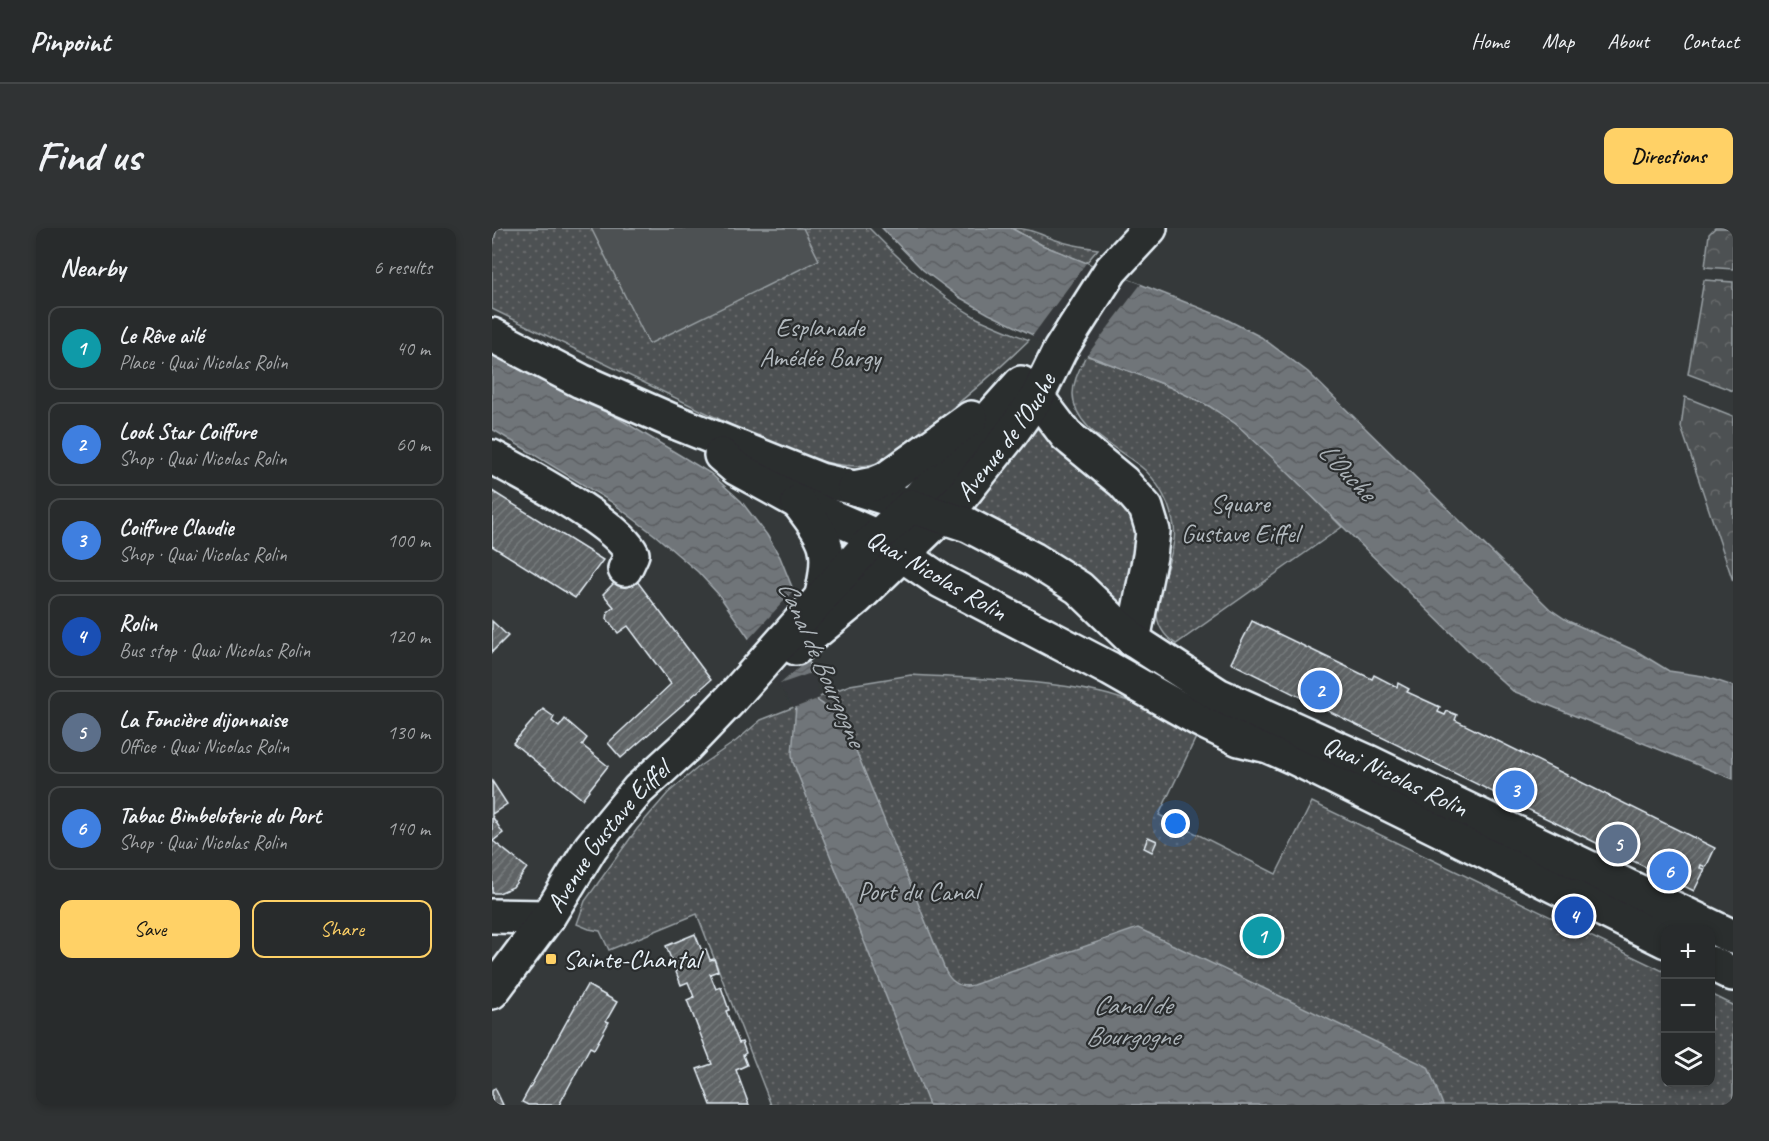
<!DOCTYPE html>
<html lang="en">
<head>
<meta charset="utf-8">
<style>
  :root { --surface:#282b2c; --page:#303334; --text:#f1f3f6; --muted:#a5a7a9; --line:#444748; --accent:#ffd166 }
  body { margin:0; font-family:Caveat,sans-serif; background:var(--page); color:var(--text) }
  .controls { position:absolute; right:18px; bottom:18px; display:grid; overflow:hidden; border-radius:12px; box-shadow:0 3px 9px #0003 }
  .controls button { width:54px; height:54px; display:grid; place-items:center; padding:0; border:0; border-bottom:2px solid var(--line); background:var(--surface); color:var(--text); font:30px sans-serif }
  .you { position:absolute; left:684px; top:596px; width:21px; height:21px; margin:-15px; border:4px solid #fff; border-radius:50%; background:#1a73e8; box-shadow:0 0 0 9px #1a73e833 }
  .badge { display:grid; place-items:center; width:39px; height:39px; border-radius:50%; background:var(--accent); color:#fff; font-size:20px; font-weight:700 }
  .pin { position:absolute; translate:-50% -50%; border:3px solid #fff; box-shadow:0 2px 6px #0006 }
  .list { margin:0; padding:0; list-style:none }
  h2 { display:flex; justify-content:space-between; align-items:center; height:78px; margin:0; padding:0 24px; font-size:26px }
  h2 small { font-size:20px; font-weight:400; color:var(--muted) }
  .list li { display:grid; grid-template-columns:39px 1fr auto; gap:18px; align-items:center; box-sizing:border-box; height:84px; margin:0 12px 12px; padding:0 12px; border:2px solid var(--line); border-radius:12px }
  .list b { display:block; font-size:22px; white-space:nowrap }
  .list p { margin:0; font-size:20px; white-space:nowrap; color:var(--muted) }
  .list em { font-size:20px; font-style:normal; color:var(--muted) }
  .actions { display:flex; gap:12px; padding:18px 24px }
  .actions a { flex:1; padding:14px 0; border:2px solid var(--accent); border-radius:12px; text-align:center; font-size:21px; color:var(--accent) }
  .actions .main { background:var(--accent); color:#111 }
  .icon { flex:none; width:33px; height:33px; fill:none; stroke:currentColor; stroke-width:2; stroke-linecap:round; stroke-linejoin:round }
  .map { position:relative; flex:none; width:1241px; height:877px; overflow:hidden; border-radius:12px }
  header { display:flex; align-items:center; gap:36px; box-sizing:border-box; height:84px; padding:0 30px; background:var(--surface); border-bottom:2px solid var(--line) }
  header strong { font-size:28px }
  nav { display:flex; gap:33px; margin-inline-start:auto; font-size:21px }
  .intro { display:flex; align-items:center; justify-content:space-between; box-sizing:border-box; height:144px; padding:0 36px }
  h1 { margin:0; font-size:42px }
  .button { padding:15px 27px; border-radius:12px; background:var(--accent); color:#111; font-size:21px; font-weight:700 }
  main { display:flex; gap:36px; padding:0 36px }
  aside { flex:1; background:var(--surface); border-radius:12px; box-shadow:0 3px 9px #0003 }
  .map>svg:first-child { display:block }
  .grass { fill:url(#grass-dots); stroke:#9aa1a5; stroke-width:1.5 }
  .forest { fill:url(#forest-crowns); stroke:#9aa1a5; stroke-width:1.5 }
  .pitch { fill:#4d5152; stroke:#9aa1a5; stroke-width:1.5 }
  .water { fill:url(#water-waves); stroke:#a0a7ac; stroke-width:1.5 }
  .pier { fill:#35393a }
  .building { fill:url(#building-hatch); stroke:#e8f1f8; stroke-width:1.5 }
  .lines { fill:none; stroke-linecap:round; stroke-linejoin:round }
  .minor-casing { stroke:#e8f1f8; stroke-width:38 }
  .major-casing { stroke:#e8f1f8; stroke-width:38 }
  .minor { stroke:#2a2d2e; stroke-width:33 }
  .major { stroke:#2a2d2e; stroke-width:33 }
  .poi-dot { fill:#ffd166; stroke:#2a2d2e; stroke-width:2 }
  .labels { text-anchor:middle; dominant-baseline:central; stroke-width:4.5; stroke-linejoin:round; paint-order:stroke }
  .park-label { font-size:26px; fill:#b2b9be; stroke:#2a2d2e }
  .street-label { font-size:26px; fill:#e8f1f8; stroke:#2a2d2e }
  .poi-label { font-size:26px; fill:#e8f1f8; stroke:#2a2d2e; text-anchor:start }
  .water-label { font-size:27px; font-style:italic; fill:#acb3b8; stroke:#2a2d2e }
</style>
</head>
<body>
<header>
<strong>Pinpoint</strong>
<nav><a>Home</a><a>Map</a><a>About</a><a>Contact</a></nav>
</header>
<div class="intro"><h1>Find us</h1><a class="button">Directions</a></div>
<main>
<aside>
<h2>Nearby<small>6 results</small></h2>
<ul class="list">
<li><span class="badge" style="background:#0f9aa8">1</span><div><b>Le Rêve ailé</b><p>Place · Quai Nicolas Rolin</p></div><em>40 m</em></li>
<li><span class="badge" style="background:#3f7fe0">2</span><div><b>Look Star Coiffure</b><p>Shop · Quai Nicolas Rolin</p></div><em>60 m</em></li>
<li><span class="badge" style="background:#3f7fe0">3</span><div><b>Coiffure Claudie</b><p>Shop · Quai Nicolas Rolin</p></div><em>100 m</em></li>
<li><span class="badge" style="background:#1a4fb4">4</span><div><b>Rolin</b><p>Bus stop · Quai Nicolas Rolin</p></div><em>120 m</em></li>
<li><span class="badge" style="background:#5c6f8a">5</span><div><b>La Foncière dijonnaise</b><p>Office · Quai Nicolas Rolin</p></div><em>130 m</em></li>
<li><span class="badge" style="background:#3f7fe0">6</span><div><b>Tabac Bimbeloterie du Port</b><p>Shop · Quai Nicolas Rolin</p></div><em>140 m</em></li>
</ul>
<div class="actions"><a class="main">Save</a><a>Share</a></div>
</aside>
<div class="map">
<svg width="1241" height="877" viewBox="0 0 1241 877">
  <defs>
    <pattern id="grass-dots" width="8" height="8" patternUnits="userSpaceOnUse" patternTransform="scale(1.5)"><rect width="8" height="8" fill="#4d5152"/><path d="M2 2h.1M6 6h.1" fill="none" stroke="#676a6c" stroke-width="1.8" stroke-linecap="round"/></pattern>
    <pattern id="forest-crowns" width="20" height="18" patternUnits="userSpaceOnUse" patternTransform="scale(1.5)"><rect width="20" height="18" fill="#4d5152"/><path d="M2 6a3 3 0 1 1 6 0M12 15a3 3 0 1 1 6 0" fill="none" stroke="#676a6c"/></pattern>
    <pattern id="water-waves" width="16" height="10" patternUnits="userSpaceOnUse" patternTransform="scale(1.5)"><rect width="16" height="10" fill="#707579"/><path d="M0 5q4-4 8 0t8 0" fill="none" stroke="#5b5e62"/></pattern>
    <pattern id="building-hatch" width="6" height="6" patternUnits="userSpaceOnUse" patternTransform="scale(1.5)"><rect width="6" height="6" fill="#5f6365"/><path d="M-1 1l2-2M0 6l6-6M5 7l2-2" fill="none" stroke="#767a7c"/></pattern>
  </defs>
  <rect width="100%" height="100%" fill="#35393a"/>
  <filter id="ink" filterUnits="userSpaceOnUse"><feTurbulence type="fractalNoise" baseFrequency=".0167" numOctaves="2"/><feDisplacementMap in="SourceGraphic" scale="12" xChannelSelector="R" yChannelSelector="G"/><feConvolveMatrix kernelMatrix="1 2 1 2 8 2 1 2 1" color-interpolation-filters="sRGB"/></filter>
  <g filter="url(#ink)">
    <g class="grass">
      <path d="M5,0h372c33,34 66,66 108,90 16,8 35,15 52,22 -36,35 -73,66 -113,97 -10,8 -29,24 -42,27 -31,7 -62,-6 -91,-14l-291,-141v-60z"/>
      <path d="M519,0c18,0 28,6 45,12 14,5 27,7 42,9l-12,14 -44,-18z"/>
      <path d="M594,127c50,19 107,36 150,69 39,30 72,69 106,103l-166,117c-40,-26 -6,-68 -2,-104 2,-12 -2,-23 -6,-35 -5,-12 -13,-25 -22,-34 -23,-22 -72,-39 -73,-77 0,-14 8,-27 13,-39z"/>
      <path d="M543,198l27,30 58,40 10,10 10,34 -18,68 -150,-92 -1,-18z"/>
      <path d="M419,447c62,4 139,4 198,20 31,9 61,22 90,36l-40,84 117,59 36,-72 353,170 1,110h44l1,-88 22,11v100h-962l-74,-191 -88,36 -9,-19 -11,-2 -12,-5 8,-23 52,-72 31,-36 33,-28 35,-24 25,-21 89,-35z"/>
    </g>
    <g class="forest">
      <path d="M1223,0h18v41l-28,-2 4,-33z"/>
      <path d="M1212,52l29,2v109l-45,-17z"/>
      <path d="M1193,169l48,19v165l-52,-154z"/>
    </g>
    <path class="pitch" d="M99,0h212l16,32 -170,84z"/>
    <g class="water">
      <path d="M390,0h129l31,17 178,71 41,21 47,35 242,237 18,12 70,31 31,19 34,5 30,10v93l-220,-88 -44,-40 -194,-191 -39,-36 -27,-18 -46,-22 -130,-49 -44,-21 -30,-17 -36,-27z"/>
      <path d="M0,126l109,54 109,65 31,28 26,34 13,22 12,30 26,114 23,15 3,5 102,251c6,11 15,16 27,13l165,-57 290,139 15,38h-514l-136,-343 -1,-8 4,-48 -77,-111 -21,-23 -42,-36 -46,-35 -118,-72z"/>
    </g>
    <g class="pier">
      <path d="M594,35l55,21 -56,74 -54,-20z"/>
      <path d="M304,360l15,69 -31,27 34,-12 6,26 -26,10 -47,-67z"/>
    </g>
    <g class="building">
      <path d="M0,263l111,69 -28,38 -83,-52z"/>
      <path d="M132,345l13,8 74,99 -90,78 -13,-15 63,-59 -43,-58 -10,7 -11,-14 1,-7 6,-5 -11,-13z"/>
      <path d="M0,393l16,15 -16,16z"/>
      <path d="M760,393l120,58 2,-4 23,12 1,-4 11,6 -2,3 33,15 -2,5 7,3 2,-4 10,4 -2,5 260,128 -9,19 -5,-2 -1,3 5,1 -11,22 -463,-228z"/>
      <path d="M51,481l11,8 -2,4 7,6 6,-8 22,19 -5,7 26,21 -26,33 -69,-56z"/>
      <path d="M0,553l15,23 -15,10z"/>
      <path d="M0,588l11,17 -10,8 34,27 -14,19 -14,6h-7z"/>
      <path d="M656,609l9,4 -5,11 -8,-4z"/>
      <path d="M203,706l7,17 4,-2 4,11 4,-1 4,12 -8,3 6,15 5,-2 8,23 -3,1 13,32 3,-1 4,11 -3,2 4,10 -11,5 13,35h-38l-14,-36 15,-5 -25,-64 7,-3 -6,-15 -7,3 -15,-39z"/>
      <path d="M95,757l30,17 -11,19 3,1 -15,27 -4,-2 -31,58h-31l-6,-3z"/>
      <path d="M3,860l8,17h-11v-14z"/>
    </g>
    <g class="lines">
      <defs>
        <g id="minor">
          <path d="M0,107l89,46 89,39 150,60 34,8 57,18 110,-123"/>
          <path d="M545,169l29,38 57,47 23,26 7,23 -3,25 -17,84"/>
          <path d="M229,227l15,13 62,34 80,35 20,16"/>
          <path d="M0,229c32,17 126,67 140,97l-7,15"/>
          <path d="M362,260l20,-4 12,-5 85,-61"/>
          <path id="s1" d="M422,291l28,-3 18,-18 50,-63 27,-38 23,-47 51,-80 39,-42"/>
          <path d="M0,688l56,1"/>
        </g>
        <g id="major">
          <path d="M306,274c29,38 35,45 24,93"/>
          <path d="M409,326l40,27 169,88 90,51 39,19 29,7 25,11 373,184"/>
          <path d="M304,420l61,-50 85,-82"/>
          <path d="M1218,735l23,11"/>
          <path id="s2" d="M0,764l56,-75 43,-70 47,-57 47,-43 46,-48 136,-153 44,-40 57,19 65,34 46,29 54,52 85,55 148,66 367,176"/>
        </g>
      </defs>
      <use href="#minor" class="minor-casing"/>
      <use href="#major" class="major-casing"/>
      <use href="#minor" class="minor"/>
      <use href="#major" class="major"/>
    </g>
  </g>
  <rect class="poi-dot" x="53" y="725" width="12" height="12" rx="3"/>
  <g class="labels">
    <g class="park-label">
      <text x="328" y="99">Esplanade<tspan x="328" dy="30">Amédée Bargy</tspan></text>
      <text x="748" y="275">Square<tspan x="748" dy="30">Gustave Eiffel</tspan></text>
      <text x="426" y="663">Port du Canal</text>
    </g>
    <g class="street-label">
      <text stroke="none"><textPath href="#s1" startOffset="130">Avenue de l'Ouche</textPath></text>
      <text transform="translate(445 347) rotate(30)">Quai Nicolas Rolin</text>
      <text stroke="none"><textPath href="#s2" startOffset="1203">Quai Nicolas Rolin</textPath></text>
      <text stroke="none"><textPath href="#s2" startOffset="194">Avenue Gustave Eiffel</textPath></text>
    </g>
    <g class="poi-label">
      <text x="71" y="731">Sainte-Chantal</text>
    </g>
    <g class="water-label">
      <text transform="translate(855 243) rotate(46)">L'Ouche</text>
      <text transform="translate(330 435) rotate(66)">Canal de Bourgogne</text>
      <text x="640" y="777">Canal de<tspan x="640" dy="31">Bourgogne</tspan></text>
    </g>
  </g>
</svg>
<div class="controls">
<button>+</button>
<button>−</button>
<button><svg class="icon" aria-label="layers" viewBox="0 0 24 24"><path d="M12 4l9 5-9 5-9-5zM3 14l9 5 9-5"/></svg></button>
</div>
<div class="you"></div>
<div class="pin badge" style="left:770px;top:708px;background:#0f9aa8">1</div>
<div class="pin badge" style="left:828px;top:462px;background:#3f7fe0">2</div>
<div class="pin badge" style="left:1023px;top:562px;background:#3f7fe0">3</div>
<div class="pin badge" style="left:1082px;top:688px;background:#1a4fb4">4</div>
<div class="pin badge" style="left:1126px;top:616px;background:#5c6f8a">5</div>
<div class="pin badge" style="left:1177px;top:643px;background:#3f7fe0">6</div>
</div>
</main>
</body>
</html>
